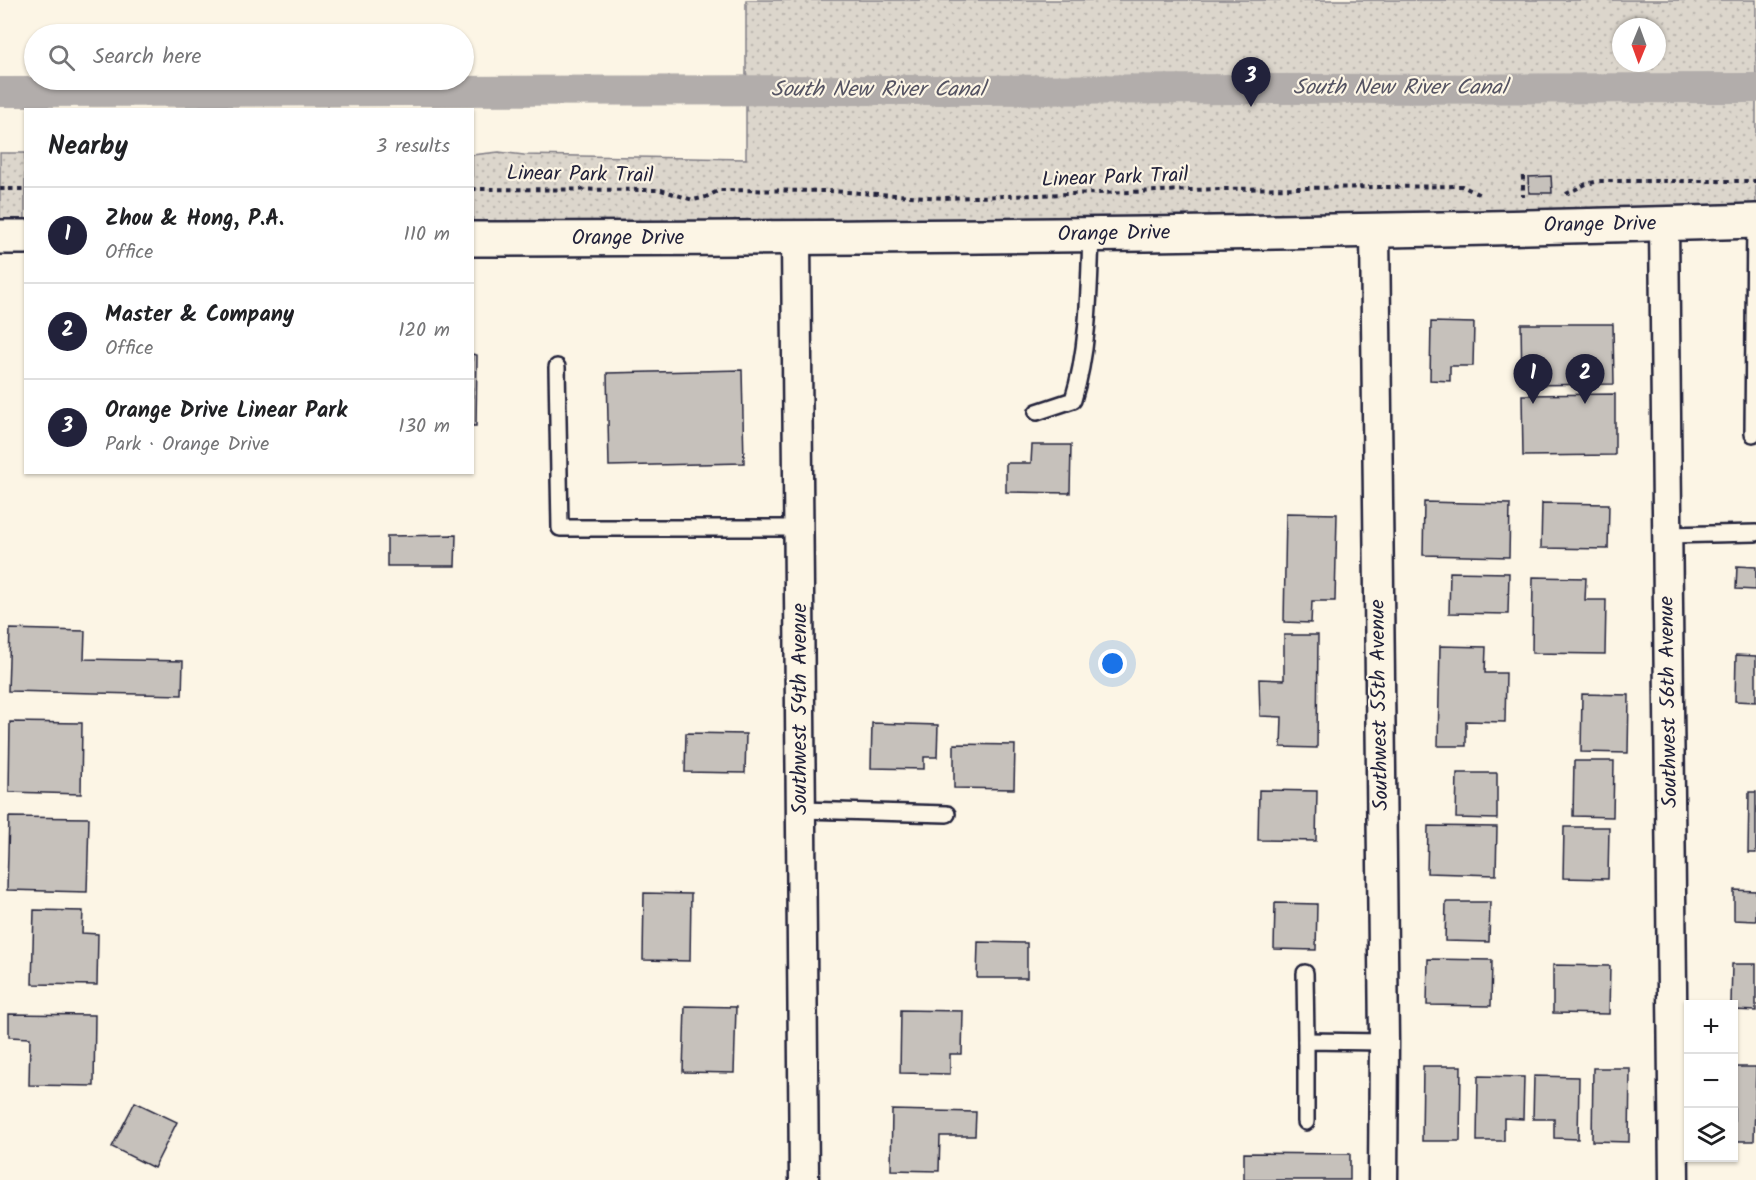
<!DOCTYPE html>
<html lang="en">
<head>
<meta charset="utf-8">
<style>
  :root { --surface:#fff; --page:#f6f6f6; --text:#202124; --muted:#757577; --line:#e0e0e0; --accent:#22223b }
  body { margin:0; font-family:Kalam,sans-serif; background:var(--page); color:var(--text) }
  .controls { position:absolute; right:18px; bottom:18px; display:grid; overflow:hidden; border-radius:0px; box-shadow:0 2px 4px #0004 }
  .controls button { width:54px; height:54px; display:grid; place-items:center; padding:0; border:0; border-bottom:2px solid var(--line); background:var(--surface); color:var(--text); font:30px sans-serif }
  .compass { position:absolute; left:1612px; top:18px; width:54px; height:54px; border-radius:50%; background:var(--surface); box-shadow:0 2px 4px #0004; rotate:181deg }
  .you { position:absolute; left:1113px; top:664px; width:21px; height:21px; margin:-15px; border:4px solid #fff; border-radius:50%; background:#1a73e8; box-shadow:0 0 0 9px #1a73e833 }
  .badge { display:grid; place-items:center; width:39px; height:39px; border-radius:50%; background:var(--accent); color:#fff; font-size:20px; font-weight:700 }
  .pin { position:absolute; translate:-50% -50px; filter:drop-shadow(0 2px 3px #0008) }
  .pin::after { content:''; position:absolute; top:32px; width:21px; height:18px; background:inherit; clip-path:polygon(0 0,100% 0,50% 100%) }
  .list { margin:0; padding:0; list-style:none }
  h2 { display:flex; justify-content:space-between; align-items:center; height:78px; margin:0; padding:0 24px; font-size:26px }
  h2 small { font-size:20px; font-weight:400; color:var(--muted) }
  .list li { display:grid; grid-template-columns:39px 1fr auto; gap:18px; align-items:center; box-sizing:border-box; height:96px; padding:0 24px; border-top:2px solid var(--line) }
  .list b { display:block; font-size:22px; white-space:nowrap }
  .list p { margin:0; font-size:20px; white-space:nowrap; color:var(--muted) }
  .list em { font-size:20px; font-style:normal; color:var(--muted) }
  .icon { flex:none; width:33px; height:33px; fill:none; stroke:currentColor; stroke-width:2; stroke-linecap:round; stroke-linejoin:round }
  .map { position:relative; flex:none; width:1756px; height:1180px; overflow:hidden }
  .search { position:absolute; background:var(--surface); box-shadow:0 2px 4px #0004; left:24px; top:24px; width:450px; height:66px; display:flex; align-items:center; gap:15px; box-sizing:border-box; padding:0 21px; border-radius:33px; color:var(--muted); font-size:22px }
  .panel { position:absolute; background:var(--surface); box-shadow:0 2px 4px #0004; left:24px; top:108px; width:450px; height:366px; border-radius:0px }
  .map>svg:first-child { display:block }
  .park { fill:url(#park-dots); stroke:#7f7c84; stroke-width:1.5; fill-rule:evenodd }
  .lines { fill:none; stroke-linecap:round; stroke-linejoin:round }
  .canal { stroke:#b2adab; stroke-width:30 }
  .building { fill:#c6c1bb; stroke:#22223b; stroke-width:1.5 }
  .lane-casing { stroke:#22223b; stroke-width:20 }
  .street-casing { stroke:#22223b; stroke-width:33 }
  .secondary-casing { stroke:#22223b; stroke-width:38 }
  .path { stroke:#22223b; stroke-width:4; stroke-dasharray:4.5 4.5; stroke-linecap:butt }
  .lane { stroke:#fcf5e5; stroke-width:15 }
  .street { stroke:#fcf5e5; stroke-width:28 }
  .secondary { stroke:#fcf5e5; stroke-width:33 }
  .labels { text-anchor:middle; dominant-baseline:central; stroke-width:4.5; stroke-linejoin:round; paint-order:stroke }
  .street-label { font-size:21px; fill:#22223b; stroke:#fcf5e5 }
  .water-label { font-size:22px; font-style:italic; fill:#545362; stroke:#fcf5e5 }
</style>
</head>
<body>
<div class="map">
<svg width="1756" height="1180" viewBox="0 0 1756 1180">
  <defs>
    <pattern id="park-dots" width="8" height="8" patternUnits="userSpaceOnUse" patternTransform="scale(1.5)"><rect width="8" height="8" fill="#dcd6cc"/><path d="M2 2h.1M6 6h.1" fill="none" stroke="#bcb7b0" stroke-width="1.8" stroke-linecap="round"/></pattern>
  </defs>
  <rect width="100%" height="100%" fill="#fcf5e5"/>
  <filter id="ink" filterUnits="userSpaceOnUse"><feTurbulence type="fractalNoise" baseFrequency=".0167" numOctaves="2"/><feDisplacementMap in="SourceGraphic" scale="12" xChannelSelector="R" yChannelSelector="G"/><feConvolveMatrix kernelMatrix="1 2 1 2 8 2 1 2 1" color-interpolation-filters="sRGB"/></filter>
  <g filter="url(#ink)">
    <g class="park">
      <path d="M746,0h1010v209h-194l-619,14h-470l-1,-68 27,-3 25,3 222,4zM1621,27h36v36h-36z"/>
      <path d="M0,153h25v67l-25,-1z"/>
    </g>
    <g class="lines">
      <path class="canal" d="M0,92l1756,-4"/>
    </g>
    <g class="building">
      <path d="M1551,176l1,17h-23l-1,-16z"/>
      <path d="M1431,322l43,1 -1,43h-23v15l-20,-1z"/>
      <path d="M1521,324h92l1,60 -92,1z"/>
      <path d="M472,354l5,1 -1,71h-4z"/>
      <path d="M742,370l2,93 -135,3 -2,-93z"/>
      <path d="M1615,394v61l-92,1 -1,-61z"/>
      <path d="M1032,445h39l-1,48 -64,-1v-29h25z"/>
      <path d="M1424,502l86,2 -1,53 -86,-2z"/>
      <path d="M1542,503l67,1 -1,45 -67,-1z"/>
      <path d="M1286,513l51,1 -2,87h-23l-1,22 -27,-1z"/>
      <path d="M456,535l-1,31h-68v-30z"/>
      <path d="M1737,566l19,1v23l-20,-1z"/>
      <path d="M1450,572l59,1 -1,41 -59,-1z"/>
      <path d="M1533,577l53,1 -1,22h21l-1,54 -73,-1z"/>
      <path d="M10,629l75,2 -1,28 99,2 -1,34 -174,-4z"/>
      <path d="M1284,635h34l-1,113 -36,-1 1,-30 -22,-1 -1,-37 25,1z"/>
      <path d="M1440,646l46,1 -1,26h21l-1,49 -39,-1v25h-28z"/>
      <path d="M1736,655l20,1v46l-21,-1z"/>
      <path d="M1582,694l47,1 -1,58 -47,-1z"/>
      <path d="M10,722l72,1 -1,71 -72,-2z"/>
      <path d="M872,723l66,2 -1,32h-13v12l-53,-1z"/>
      <path d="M686,733l60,1 -1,39 -60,-1z"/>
      <path d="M954,744l61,1 -1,44 -60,-1z"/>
      <path d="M1574,761h40l-1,56 -40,-1z"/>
      <path d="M1457,773h40v46l-41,-1z"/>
      <path d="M1259,790l58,1 -1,50 -58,-1z"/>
      <path d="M1749,792h7v61h-8z"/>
      <path d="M9,817l80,1 -2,74 -80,-2z"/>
      <path d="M1428,826l69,1 -1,48 -69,-2z"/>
      <path d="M1564,827h45l-1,52 -45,-1z"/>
      <path d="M1734,890l22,1v30l-22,-1z"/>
      <path d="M644,893l47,1 -1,67 -47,-1z"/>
      <path d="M1446,902h44l-1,40 -44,-1z"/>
      <path d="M1275,903l42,1 -1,46 -42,-1z"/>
      <path d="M34,910l49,1 -1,22 16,1 -1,51 -65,-1z"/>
      <path d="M978,942l49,1v35h-50z"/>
      <path d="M1428,959l64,1 -1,46 -64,-1z"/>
      <path d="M1732,964h24v47l-22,-1v-6h-3z"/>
      <path d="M1553,965l57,1 -1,48 -56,-1z"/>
      <path d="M685,1006l51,1 -2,66 -51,-1z"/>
      <path d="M901,1010l62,1 -1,43h-12v20l-50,-1z"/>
      <path d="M9,1014l86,1 -1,71 -65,-1 1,-47 -21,-1z"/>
      <path d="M1423,1066h38l-1,75h-38z"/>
      <path d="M1734,1067h22l-2,74h-20z"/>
      <path d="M1593,1068h37l-1,74 -37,-1z"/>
      <path d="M1478,1076l46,1 -1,42 -19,-1v23h-27z"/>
      <path d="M1534,1076l45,1 -1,62 -24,-1v-19h-21z"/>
      <path d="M135,1102l42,20 -23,46 -42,-21z"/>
      <path d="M892,1110l84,2 -1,24h-35l-1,35 -48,-1z"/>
      <path d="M1244,1153l106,1v26h-106z"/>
    </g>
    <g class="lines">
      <defs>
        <g id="lane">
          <path d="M557,367l3,161h238"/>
          <path d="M1037,412l36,-12c16,-51 16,-112 18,-165"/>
          <path d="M1753,434l2,-213"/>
          <path d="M1667,535l89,-2"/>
          <path d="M801,810l146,4"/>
          <path d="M1305,973l1,68"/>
          <path d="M1306,1122v-81l78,1"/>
        </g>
        <g id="street">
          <path d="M1664,224l10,956"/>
          <path d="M1375,230l9,812 -1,138"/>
          <path d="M796,238l8,942"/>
        </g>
        <g id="secondary">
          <path d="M0,237h26"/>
          <path d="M472,239c428,-1 856,-5 1284,-18"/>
        </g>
      </defs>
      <use href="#lane" class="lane-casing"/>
      <use href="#street" class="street-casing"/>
      <use href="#secondary" class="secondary-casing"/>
      <g class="path">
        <path d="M1523,176v21"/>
        <path d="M0,189h26"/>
        <path d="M472,189l189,1 32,10 13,-3 14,-7 109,1 115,7 278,-9 240,-3 20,10"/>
        <path d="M1566,194l20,-10 13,-3h157"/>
      </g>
      <use href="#lane" class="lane"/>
      <use href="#street" class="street"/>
      <use href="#secondary" class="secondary"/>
    </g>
  </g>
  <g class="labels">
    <g class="street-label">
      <text transform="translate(580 175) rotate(1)">Linear Park Trail</text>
      <text transform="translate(1115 178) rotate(-2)">Linear Park Trail</text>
      <text transform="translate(1600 225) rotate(-1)">Orange Drive</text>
      <text transform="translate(1114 234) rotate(-1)">Orange Drive</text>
      <text x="628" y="238">Orange Drive</text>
      <text transform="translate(1669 702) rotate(-91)">Southwest 56th Avenue</text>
      <text transform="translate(1380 705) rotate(-91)">Southwest 55th Avenue</text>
      <text transform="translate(800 709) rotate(-90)">Southwest 54th Avenue</text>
    </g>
    <g class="water-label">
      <text x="1400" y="88">South New River Canal</text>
      <text x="878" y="90">South New River Canal</text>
    </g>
  </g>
</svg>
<div class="controls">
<button>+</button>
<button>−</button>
<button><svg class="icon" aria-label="layers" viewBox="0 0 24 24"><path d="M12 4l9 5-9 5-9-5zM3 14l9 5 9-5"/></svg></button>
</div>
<svg class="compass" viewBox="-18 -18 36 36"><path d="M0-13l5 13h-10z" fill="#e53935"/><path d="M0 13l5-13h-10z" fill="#757577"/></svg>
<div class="you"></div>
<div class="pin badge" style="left:1533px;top:404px">1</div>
<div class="pin badge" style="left:1585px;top:404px">2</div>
<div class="pin badge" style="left:1251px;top:107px">3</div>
<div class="search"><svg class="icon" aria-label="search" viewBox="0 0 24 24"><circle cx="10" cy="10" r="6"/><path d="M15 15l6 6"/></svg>Search here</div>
<section class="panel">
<h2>Nearby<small>3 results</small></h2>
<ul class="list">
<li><span class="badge">1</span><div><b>Zhou &amp; Hong, P.A.</b><p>Office</p></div><em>110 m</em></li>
<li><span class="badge">2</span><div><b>Master &amp; Company</b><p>Office</p></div><em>120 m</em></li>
<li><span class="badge">3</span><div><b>Orange Drive Linear Park</b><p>Park · Orange Drive</p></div><em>130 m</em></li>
</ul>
</section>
</div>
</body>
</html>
